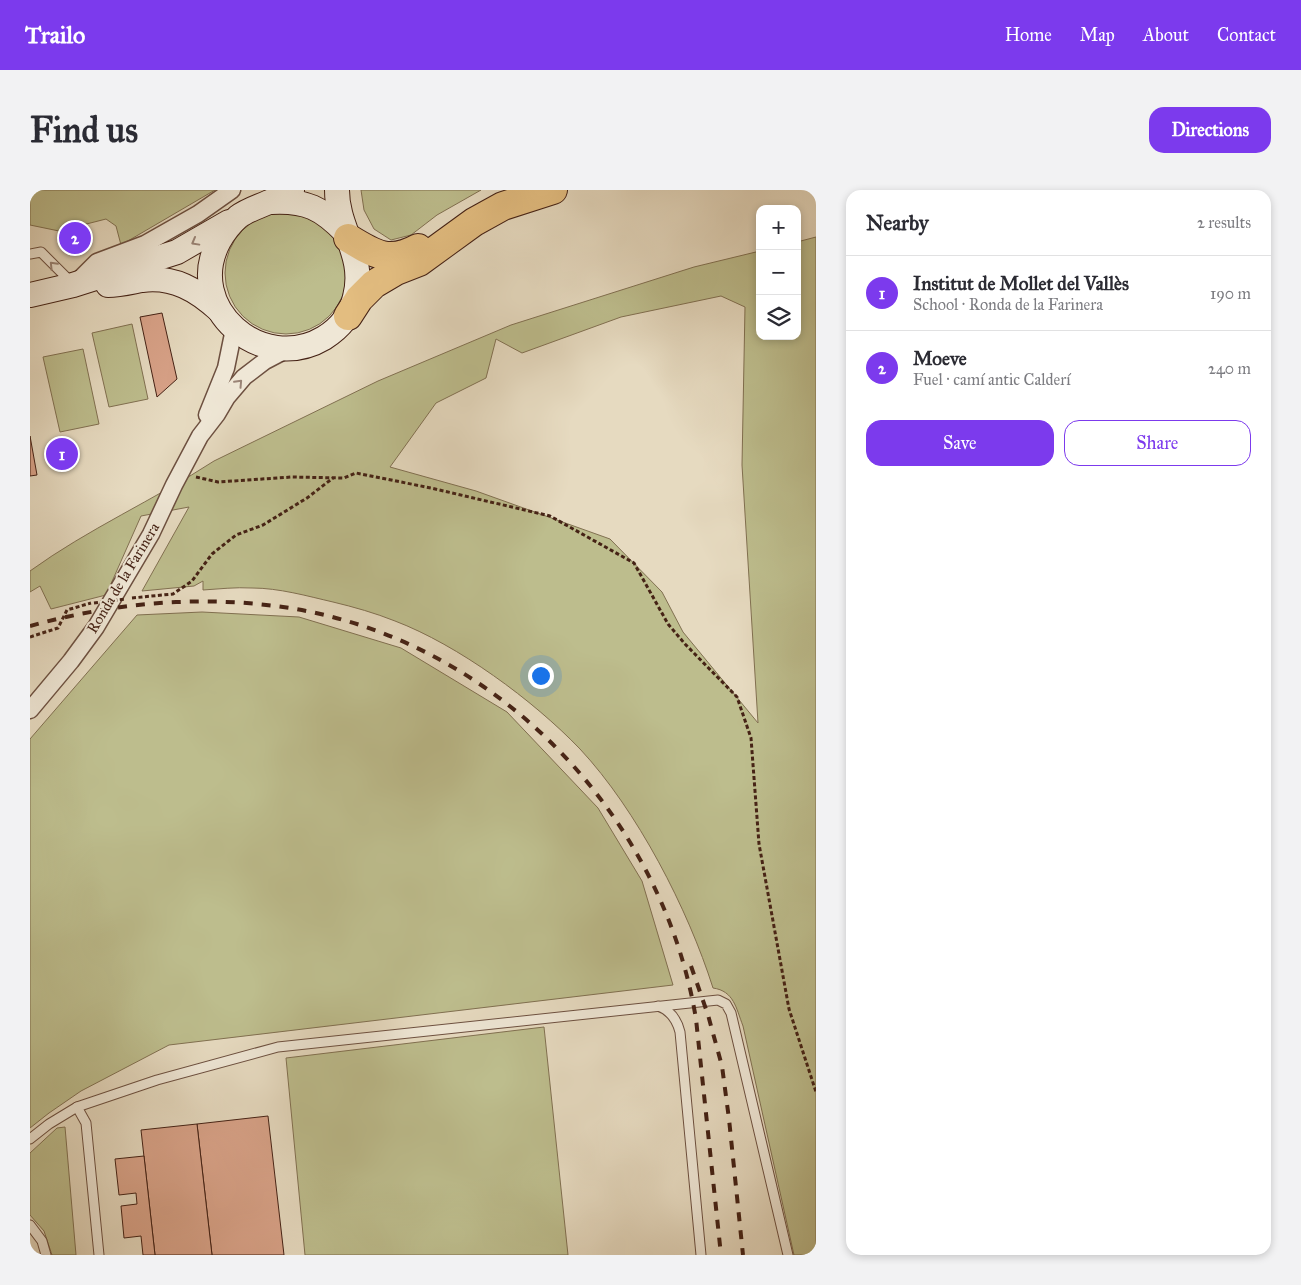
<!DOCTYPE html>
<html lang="en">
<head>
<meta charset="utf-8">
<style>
  :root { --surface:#fff; --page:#f2f2f3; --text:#2b2b33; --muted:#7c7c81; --line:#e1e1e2; --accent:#7c3aed }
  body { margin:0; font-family:"IM FELL Great Primer",serif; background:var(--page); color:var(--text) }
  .controls { position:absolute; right:15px; top:15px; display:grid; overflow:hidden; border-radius:10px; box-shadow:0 2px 8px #0003 }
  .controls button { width:45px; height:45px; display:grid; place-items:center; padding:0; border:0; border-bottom:1px solid var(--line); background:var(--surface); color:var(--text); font:25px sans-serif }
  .you { position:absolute; left:510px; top:485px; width:18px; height:18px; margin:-12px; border:4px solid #fff; border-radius:50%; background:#1a73e8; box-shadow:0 0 0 8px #1a73e833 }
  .badge { display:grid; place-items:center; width:32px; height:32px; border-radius:50%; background:var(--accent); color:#fff; font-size:16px; font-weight:700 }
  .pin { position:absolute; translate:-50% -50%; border:2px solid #fff; box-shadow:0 1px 5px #0006 }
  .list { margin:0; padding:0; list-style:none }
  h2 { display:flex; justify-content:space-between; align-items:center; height:65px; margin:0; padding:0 20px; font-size:21px }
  h2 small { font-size:16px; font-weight:400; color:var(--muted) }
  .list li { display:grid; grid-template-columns:32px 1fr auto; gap:15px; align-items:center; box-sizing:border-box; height:75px; padding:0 20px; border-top:1px solid var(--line) }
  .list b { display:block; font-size:19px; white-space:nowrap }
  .list p { margin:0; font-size:16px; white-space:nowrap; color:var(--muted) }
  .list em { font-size:16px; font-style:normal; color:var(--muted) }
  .actions { display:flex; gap:10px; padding:15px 20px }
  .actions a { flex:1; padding:11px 0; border:1px solid var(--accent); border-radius:15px; text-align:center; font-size:18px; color:var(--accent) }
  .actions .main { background:var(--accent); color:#fff }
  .icon { flex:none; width:28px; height:28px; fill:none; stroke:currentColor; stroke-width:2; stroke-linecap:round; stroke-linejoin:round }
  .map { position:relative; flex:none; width:786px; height:1065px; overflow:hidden; border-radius:15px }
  header { display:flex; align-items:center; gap:30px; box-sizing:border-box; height:70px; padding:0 25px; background:var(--accent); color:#fff }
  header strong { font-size:24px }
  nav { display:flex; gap:28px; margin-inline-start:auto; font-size:18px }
  .intro { display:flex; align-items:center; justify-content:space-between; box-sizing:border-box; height:120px; padding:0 30px }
  h1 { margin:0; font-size:35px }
  .button { padding:12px 22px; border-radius:15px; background:var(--accent); color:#fff; font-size:18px; font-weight:700 }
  main { display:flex; gap:30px; padding:0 30px }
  aside { flex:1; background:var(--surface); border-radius:15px; box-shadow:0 2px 8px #0003 }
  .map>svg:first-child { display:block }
  .green { fill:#bdbd8d; stroke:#817051; fill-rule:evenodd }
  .building { fill:#d8a288; stroke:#452215 }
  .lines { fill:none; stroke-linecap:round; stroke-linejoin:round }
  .lane-casing { stroke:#6d5040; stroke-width:11 }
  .street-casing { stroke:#6d5040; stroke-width:19 }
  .secondary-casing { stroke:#452215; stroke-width:26 }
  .highway-casing { stroke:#452215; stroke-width:30 }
  .path { stroke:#452215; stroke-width:3; stroke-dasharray:4 2.5; stroke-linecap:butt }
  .lane { stroke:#efe7d6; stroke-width:9 }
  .street { stroke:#efe7d6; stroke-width:16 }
  .secondary { stroke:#efe7d6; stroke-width:24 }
  .highway { stroke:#e3bd80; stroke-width:28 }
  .rail { stroke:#452215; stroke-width:4; stroke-dasharray:9 9; stroke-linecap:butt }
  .path-bridge { stroke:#452215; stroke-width:3; stroke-dasharray:4 2.5; stroke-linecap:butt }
  .oneway { stroke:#9a8476 }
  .labels { text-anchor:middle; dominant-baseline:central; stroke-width:4; stroke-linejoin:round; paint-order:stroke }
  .street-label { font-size:15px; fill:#452215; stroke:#efe7d6 }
</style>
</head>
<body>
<header>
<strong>Trailo</strong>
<nav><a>Home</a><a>Map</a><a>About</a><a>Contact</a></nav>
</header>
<div class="intro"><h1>Find us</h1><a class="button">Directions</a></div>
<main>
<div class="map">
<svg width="786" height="1065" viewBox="0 0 786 1065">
  <rect width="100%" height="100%" fill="#e6dac0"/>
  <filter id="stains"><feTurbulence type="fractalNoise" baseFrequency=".004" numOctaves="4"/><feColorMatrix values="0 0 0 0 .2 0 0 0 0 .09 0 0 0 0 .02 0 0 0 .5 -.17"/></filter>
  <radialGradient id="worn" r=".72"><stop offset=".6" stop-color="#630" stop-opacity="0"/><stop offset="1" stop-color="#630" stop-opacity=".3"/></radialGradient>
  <g class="green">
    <path d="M0,0h185l-94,55 -5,-19 -10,-7 -47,12 -29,-6z"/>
    <path d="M331,0h120l-44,25 -26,20 -20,5 -17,-11 -10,-19z"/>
    <circle cx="256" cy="83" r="61"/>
    <path d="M786,47v1018h-22l-51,-229c-7,-18 -9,-35 -30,-38 -25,-79 -76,-178 -133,-239 -47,-49 -122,-104 -185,-128 -20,-8 -41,-14 -62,-19 -26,-6 -54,-14 -81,-14 -17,-1 -33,1 -49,2v-9l-9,5 -52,5 47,-84 -48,9 -35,79 -55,14 -11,-23 -10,6v-21c58,-42 124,-71 184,-110l164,-80 133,-56 183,-58 66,-16v85h37v-94zM691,106l24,11 -3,158 16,258 -75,-91 -21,-40 -52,-53 -134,-48 -86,-24 46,-64 50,-25 10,-39 26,14 99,-36z"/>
    <path d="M102,134l16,75 -39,8 -17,-74z"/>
    <path d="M53,159l16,75 -39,8 -17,-75z"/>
    <path d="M172,422l97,5 102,31 106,64 91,96 44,73 31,104 -504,60 -88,46 -32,22 -19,15v-389l107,-124z"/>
    <path d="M514,837l24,228h-263l-19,-197z"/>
    <path d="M35,937l11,128h-24l-8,-24 -14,-16v-62l27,-25z"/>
  </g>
  <g class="building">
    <path d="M132,123l15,66 -20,18 -17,-80z"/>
    <path d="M0,246l7,39 -7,1z"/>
    <path d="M238,926l16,139h-72l-15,-131z"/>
    <path d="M167,934l15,131h-57l-14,-125z"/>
    <path d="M114,966l11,99h-12l-2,-19 -17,2 -3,-32 16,-2 -1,-11 -17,2 -4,-36z"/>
  </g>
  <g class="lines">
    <defs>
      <g id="lane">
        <path d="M0,64l11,-2 31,31"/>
        <path d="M628,816c12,4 19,14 22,26l21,223"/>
        <path d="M47,917l9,16 13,132"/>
        <path d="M0,949l19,-15 28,-17 80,-27 121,-33 440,-47 8,4 5,9 57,242"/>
        <path d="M0,1035l12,16 4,14"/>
      </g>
      <g id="street">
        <path d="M47,92l20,-20 48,-18 53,-30 34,-24"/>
        <path d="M177,225l19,-47 8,-39"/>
        <path d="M0,520l41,-49 25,-34 55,-93 23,-49 26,-49 17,-22 10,-17 17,-20 21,-16 21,-11"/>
      </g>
      <g id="secondary">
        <path d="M262,0c-8,4 -15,9 -23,12 -11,5 -22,8 -31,15 -8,7 -14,15 -19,24 -36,67 43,134 105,97 16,-10 27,-23 31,-41 11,-42 -18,-67 -18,-107"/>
        <path d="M241,12c35,-2 51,6 75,31"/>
        <path d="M78,95c12,0 23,-3 34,-5 32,-4 55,10 77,30"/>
        <path d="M0,105l43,-10 104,-33 52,-30"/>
      </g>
      <g id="highway">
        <path d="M318,48c26,16 41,26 70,10"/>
        <path d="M318,126l11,-17 15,-15 22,-13 23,-9 55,-40 29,-16 50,-16"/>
      </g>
    </defs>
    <use href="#lane" class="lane-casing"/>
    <use href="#street" class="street-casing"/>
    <use href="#secondary" class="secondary-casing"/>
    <use href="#highway" class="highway-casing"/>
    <g class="path">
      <path d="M166,287l22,5 74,-5 52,1 12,-5 75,15 119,28 84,47 34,61 17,20 52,53 14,41 8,106 30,165 27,83"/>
      <path d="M102,408l41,-4 19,-13 20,-27 24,-19 27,-10 44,-27 26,-20"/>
      <path d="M0,447l28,-9 9,-18 24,-7"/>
    </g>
    <use href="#lane" class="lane"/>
    <use href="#street" class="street"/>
    <use href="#secondary" class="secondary"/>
    <use href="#highway" class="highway"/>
    <g class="rail">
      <path d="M0,436c83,-23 168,-31 253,-19 209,30 379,205 413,412l25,236"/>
      <path d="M661,776l17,49 14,51 7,53 14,136"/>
    </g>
    <path class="path-bridge" d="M64,413l32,-4"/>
  </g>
  <defs><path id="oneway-chevron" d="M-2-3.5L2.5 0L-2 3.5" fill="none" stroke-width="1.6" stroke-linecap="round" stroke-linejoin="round" transform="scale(1.25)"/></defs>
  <g class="oneway">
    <use href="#oneway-chevron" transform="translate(165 52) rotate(151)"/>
    <use href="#oneway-chevron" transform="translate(23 75) rotate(-134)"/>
    <use href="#oneway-chevron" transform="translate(209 193) rotate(-47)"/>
  </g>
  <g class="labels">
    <g class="street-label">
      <text transform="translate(93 388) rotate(-59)">Ronda de la Farinera</text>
    </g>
  </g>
  <rect width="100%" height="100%" filter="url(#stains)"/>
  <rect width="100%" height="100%" fill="url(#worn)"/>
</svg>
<div class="controls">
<button>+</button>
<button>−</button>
<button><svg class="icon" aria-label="layers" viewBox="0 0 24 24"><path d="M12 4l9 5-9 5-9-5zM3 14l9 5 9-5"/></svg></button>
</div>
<div class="you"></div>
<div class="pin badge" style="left:32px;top:264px">1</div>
<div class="pin badge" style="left:45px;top:48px">2</div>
</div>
<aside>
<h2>Nearby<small>2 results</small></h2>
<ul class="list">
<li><span class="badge">1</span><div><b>Institut de Mollet del Vallès</b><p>School · Ronda de la Farinera</p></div><em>190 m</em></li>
<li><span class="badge">2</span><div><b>Moeve</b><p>Fuel · camí antic Calderí</p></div><em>240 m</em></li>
</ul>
<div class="actions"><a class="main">Save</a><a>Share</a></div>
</aside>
</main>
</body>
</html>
